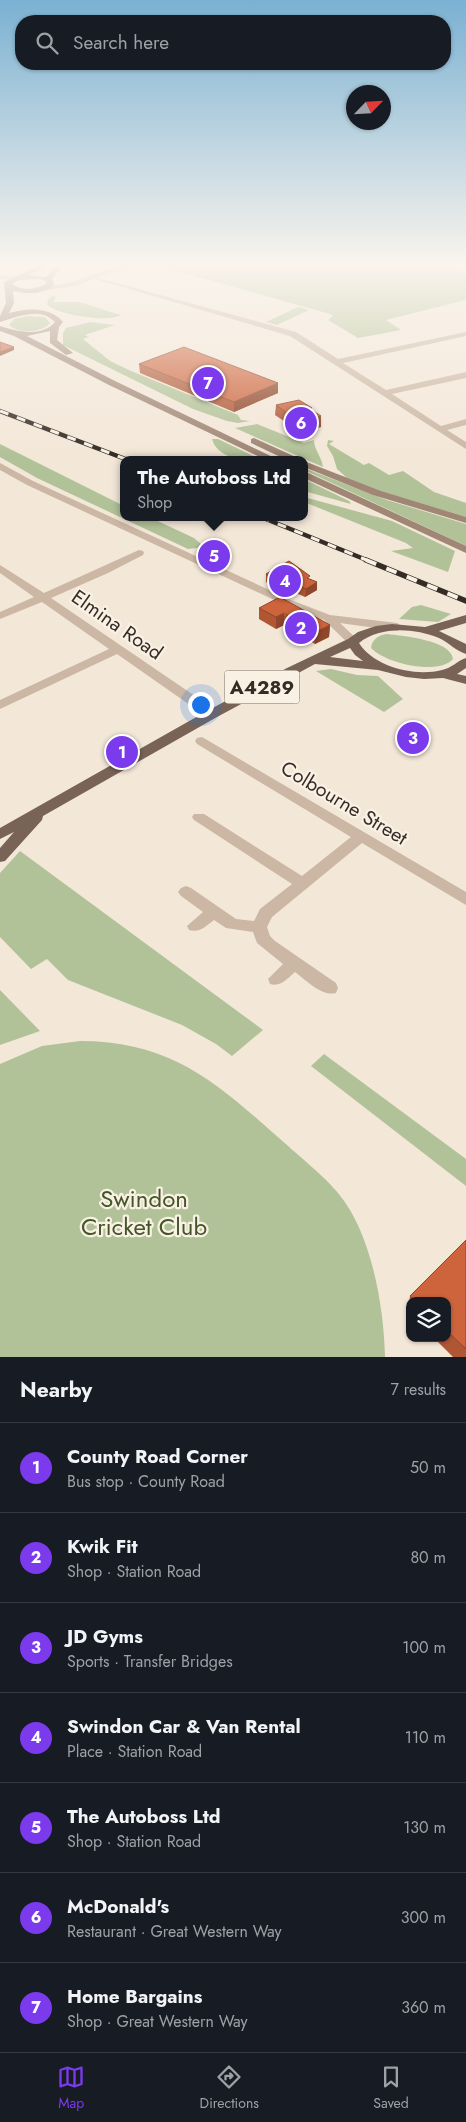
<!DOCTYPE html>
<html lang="en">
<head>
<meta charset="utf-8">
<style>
  :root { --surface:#171b24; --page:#20242c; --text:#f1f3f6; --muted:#9ea1a6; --line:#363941; --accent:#7c3aed }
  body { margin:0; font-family:Jost,sans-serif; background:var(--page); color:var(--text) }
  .controls { position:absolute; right:15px; bottom:15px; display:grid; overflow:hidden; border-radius:10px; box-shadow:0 1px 4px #0004 }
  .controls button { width:45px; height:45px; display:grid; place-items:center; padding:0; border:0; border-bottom:1px solid var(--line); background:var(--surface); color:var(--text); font:25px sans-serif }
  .compass { position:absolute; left:346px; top:85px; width:45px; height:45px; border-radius:50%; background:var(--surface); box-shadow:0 1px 4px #0004; rotate:65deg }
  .you { position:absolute; left:200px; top:704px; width:18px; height:18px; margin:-12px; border:4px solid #fff; border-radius:50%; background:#1a73e8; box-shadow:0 0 0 8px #1a73e833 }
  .badge { display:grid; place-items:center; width:32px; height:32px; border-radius:50%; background:var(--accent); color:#fff; font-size:16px; font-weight:700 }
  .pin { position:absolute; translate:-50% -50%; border:2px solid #fff; box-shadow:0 1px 5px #0006 }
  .popup { position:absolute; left:120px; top:456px; width:188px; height:65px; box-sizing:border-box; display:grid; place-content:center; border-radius:10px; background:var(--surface); filter:drop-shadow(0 1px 4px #0005); font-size:16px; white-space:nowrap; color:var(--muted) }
  .popup b { font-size:19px; color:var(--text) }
  .popup::after { content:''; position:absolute; left:50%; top:100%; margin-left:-10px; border:10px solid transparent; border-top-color:var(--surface) }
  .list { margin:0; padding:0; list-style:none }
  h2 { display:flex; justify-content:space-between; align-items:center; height:65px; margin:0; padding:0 20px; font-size:21px }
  h2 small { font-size:16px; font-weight:400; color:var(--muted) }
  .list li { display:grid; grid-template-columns:32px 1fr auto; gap:15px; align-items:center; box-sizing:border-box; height:90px; padding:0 20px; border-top:1px solid var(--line) }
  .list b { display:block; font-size:19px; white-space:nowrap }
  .list p { margin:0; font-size:16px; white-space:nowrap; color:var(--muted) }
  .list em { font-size:16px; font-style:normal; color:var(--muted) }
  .icon { flex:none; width:28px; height:28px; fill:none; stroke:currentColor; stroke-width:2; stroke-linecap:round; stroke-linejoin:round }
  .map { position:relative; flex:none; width:466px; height:1357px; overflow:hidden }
  .search { position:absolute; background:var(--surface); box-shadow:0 1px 4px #0004; left:15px; right:15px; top:15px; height:55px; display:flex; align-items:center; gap:12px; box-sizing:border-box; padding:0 18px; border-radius:20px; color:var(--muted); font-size:19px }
  .sheet { height:695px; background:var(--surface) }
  nav { display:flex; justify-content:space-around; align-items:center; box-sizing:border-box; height:70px; border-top:1px solid var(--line); background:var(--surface); font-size:14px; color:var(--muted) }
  nav a { display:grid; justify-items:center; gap:2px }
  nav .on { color:var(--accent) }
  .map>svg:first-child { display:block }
  .green { fill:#b2c298 }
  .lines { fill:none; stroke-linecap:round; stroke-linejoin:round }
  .minor { fill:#cbb7a4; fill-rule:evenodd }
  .tertiary { fill:#cbb7a4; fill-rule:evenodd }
  .secondary { fill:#9f8675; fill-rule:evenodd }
  .primary { fill:#796356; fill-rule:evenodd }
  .rail-far1-casing { stroke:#362c26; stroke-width:4.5 }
  .rail-casing { stroke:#362c26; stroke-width:5.5 }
  .rail-far1 { stroke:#faf1e5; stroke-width:3; stroke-dasharray:9; stroke-linecap:butt }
  .rail { stroke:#faf1e5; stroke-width:4; stroke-dasharray:11; stroke-linecap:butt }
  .wall { fill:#b05634 }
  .shaded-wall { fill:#90462a }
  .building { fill:#cd643c; stroke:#90462a }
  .labels { text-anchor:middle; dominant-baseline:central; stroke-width:4.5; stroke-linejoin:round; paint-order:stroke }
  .shield { fill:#faf1e5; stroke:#71675f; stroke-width:1 }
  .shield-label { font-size:19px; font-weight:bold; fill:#362c26 }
  .street-label { font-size:20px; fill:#362c26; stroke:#faf1e5 }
  .near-park-label { font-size:24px; fill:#435628; stroke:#faf1e5 }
</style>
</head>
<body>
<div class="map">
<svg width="466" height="1357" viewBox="0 0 466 1357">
  <rect width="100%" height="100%" fill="#f3e7d8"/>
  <g class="green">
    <path d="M155,265h247l22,6 15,-6 27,8v27l-80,20 15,10 -43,8 -30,-18 5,-4 -3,-2z"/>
    <path d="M53,296l3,1 -3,5h26l42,13c-11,8 -66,0 -74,-11l2,-6z"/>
    <path d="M298,307l11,3 -32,15 -11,-3z"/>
    <path d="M28,316l17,1 5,6c-8,10 -31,11 -41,2l5,-6z"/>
    <path d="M90,322l25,3 -30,10 4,2 -6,2 27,22 21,10 107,44 3,5 9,1 -12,2 -11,-2 -34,-12 -130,-64v-12l3,-5z"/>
    <path d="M257,424l47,19 10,-3c0,10 8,17 9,27l-88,-39z"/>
    <path d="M212,439h6l44,21c-17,0 -44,0 -50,-21z"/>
    <path d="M328,440l6,1 -5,3 35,21 5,-2 20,12 14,-4 31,21 32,11v14l-78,-23 -41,-16 -10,-9 -4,-13 -6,-10z"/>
    <path d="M0,444l124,62v11h25l45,21 8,7 -5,3 -9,1 -151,-71 -37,-21z"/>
    <path d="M304,468l83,32 79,24v22l-162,-76z"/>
    <path d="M304,479l45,22 2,3 -47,-13z"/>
    <path d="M304,497l88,24 63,30 -7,21 -57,-21 22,-3 -7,-5 -102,-41z"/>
    <path d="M421,605l30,9 -13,8 -39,-3 13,-12z"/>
    <path d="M387,634c16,2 64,6 66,25 -15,17 -68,4 -82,-11 1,-9 8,-13 16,-14z"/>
    <path d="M331,669l26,6 21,1 25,23 -19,13 -68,-41z"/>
    <path d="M20,851l243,179 -31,26 -16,-12 -34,-19 -114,-45 -21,-21 -16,10 -31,-32v-64z"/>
    <path d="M0,990l40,41 -40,14z"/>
    <path d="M80,1041c95,0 140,45 207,104 23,21 48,39 63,65 24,41 34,101 35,147h-385v-293l42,-18z"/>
    <path d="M324,1054l142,105v27l-155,-120z"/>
  </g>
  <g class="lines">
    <g class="minor">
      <path d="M0,275l19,3 -4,2 -15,-1z"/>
      <path d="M91,276l205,56 42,27 128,-27v4l-123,27 43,27 80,-18v6l-74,16 49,32 25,-7v6l-19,5 19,12v7l-176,-113 -199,-58z"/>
      <path d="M0,463l33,18 258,119 39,15 67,8 6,4 -6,4 -57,-8 19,18 -2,3h-8l-25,-24 -41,-16 -256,-119 -27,-15z"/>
      <path d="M139,550l4,1 1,2 -1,2 -35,18 -57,25 166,113 1,3 -1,3h-10l-90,-63 -117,55v-9l109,-51 -67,-47 -42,17v-7l34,-15 -34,-24v-8l44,28z"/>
      <path d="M202,737l264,155v13l-104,-62 -90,74 -5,10 3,9 5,5 61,42 2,5 -2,5c-14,4 -30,-13 -41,-21 -8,7 -14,15 -25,12l-2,-5 15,-15 -26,-21 -4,-11 -27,-4 -12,-8c-8,6 -14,13 -25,10l-2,-4 16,-14 -22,-16 -3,-4 3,-4 5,-2 5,2 45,31 18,2 6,-12 32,-25 -98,-64 -2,-3 2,-3h10l98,62 49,-39 -154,-93 -2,-3 2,-3z"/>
    </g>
    <path class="tertiary" d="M121,265h9l-54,21 -30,4 -4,-2 30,-6z"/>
    <g class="secondary">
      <path d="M40,265h8l-19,10 17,2 11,-12h6l-11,14 2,6c-11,10 -27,9 -41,6l1,12 -5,10c18,-5 41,-7 54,9l-4,5 -2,13 16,13 -7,2 -16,-12v-12l-23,5 88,45 164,79h-13l-157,-75 -95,-49 -14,-5v-5c15,5 42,12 55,-4 -15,-16 -38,-5 -55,0v-6l6,-13 -2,-21zM40,279l6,2v3c-11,6 -24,7 -34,0l7,-4z"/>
      <path d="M254,438l44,20 2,2h-13l-36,-17v-4z"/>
      <path d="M304,461l77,30 85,26v6l-93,-28 -69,-28z"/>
      <path d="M304,471l162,75v7l-162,-75z"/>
    </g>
    <path class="primary" d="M466,615v8l-27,8 27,13v10c-10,-3 -18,-12 -27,-16 -25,-10 -59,-12 -80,5 15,24 56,34 83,27 10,-2 15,-9 24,-12v10l-9,6 9,2v8l-23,-6 -19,1 -18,-2 -28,-7 -63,-6 -98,53 -174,99 -1,4 -37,41 -5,1v-14l14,-16 -14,7v-11l207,-117 80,-43 61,-29 10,-7 18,-6 16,-2 33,3zM350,648l5,7 8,6 -33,-4z"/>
    <defs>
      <g id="rail-far1">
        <path d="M0,411l128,49"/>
        <path d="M261,517l108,44"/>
      </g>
      <path id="rail" d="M366,560l100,41"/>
    </defs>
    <use href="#rail-far1" class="rail-far1-casing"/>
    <use href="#rail" class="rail-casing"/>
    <use href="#rail-far1" class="rail-far1"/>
    <use href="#rail" class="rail"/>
  </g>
  <g class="wall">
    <path d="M97,265h17l-1,1z"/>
    <path d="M139,364l139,29 -44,19 -94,-39z"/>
    <path d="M276,405l36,3v2l9,17 -21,5 -25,-17z"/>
    <path d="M266,574l44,5 7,11 -12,7 -9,-4 -3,2 -27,-13z"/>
    <path d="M259,608l71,17 -1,12 -14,7 -31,-19 -8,4 -17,-10z"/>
    <path d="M466,1240v117h-13l-19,-19h13v-37h-37v14l-2,-2 2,-17z"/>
  </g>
  <g class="shaded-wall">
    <path d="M14,347v3l-14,6v-4z"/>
    <path d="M278,383v10l-44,19v-10z"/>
    <path d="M321,416v11l-21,5v-10z"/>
    <path d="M317,582v8l-12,7 1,-8z"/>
    <path d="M297,585l-1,8 -3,2 1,-8z"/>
    <path d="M284,613v12l-8,4v-12z"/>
    <path d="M330,625l-1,12 -14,7 1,-12z"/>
  </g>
  <g class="building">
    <path d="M0,342l14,5 -14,5z"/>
    <path d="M184,347l94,36 -44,19 -95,-38z"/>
    <path d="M299,400l13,8 -2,1 11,7 -21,6 -24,-17z"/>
    <path d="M289,561l21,15 -3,2 10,4 -11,7 -9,-4 -3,2 -28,-13z"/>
    <path d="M280,597l50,28 -14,7 -32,-19 -8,4 -17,-9z"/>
    <path d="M466,1240v109l-19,-18v-30h-32l-5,-5z"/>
  </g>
  <linearGradient id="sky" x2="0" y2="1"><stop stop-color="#7ab1d2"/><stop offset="0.58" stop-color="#faf4ed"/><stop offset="1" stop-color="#faf4ed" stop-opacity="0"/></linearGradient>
  <rect width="466" height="455" fill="url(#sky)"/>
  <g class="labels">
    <rect class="shield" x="224.5" y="670.5" width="75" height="33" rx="4"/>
    <g class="shield-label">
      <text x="262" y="687">A4289</text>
    </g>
    <g class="street-label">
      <text transform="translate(117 625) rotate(35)">Elmina Road</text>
      <text transform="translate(344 803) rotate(31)">Colbourne Street</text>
    </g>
    <g class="near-park-label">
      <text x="144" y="1198">Swindon<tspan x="144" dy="28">Cricket Club</tspan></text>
    </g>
  </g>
</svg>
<div class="controls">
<button><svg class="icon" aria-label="layers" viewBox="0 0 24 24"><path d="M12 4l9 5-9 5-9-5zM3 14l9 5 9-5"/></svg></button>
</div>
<svg class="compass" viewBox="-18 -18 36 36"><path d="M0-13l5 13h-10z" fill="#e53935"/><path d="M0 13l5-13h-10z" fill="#9ea1a6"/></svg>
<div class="you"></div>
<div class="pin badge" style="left:122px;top:752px">1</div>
<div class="pin badge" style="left:301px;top:628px">2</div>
<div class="pin badge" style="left:413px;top:738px">3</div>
<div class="pin badge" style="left:285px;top:581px">4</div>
<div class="pin badge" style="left:214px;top:556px">5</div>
<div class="popup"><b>The Autoboss Ltd</b>Shop</div>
<div class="pin badge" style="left:301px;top:423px">6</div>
<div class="pin badge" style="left:208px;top:383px">7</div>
<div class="search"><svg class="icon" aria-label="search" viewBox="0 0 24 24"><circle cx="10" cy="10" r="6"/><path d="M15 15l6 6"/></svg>Search here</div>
</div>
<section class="sheet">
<h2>Nearby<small>7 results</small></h2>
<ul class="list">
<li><span class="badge">1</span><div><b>County Road Corner</b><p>Bus stop · County Road</p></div><em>50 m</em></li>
<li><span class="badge">2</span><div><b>Kwik Fit</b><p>Shop · Station Road</p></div><em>80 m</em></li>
<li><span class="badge">3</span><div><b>JD Gyms</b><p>Sports · Transfer Bridges</p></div><em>100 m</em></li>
<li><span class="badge">4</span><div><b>Swindon Car &amp; Van Rental</b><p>Place · Station Road</p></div><em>110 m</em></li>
<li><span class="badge">5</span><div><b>The Autoboss Ltd</b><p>Shop · Station Road</p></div><em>130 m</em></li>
<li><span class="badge">6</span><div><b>McDonald's</b><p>Restaurant · Great Western Way</p></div><em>300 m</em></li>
<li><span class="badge">7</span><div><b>Home Bargains</b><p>Shop · Great Western Way</p></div><em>360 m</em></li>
</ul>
</section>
<nav>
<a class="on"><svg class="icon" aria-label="map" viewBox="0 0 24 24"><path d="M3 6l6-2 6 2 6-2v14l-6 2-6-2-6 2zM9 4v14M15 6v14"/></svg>Map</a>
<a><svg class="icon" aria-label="directions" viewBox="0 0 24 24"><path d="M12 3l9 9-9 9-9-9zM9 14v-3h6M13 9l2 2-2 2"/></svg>Directions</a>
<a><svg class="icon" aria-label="saved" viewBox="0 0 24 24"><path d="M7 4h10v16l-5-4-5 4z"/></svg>Saved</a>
</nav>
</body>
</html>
